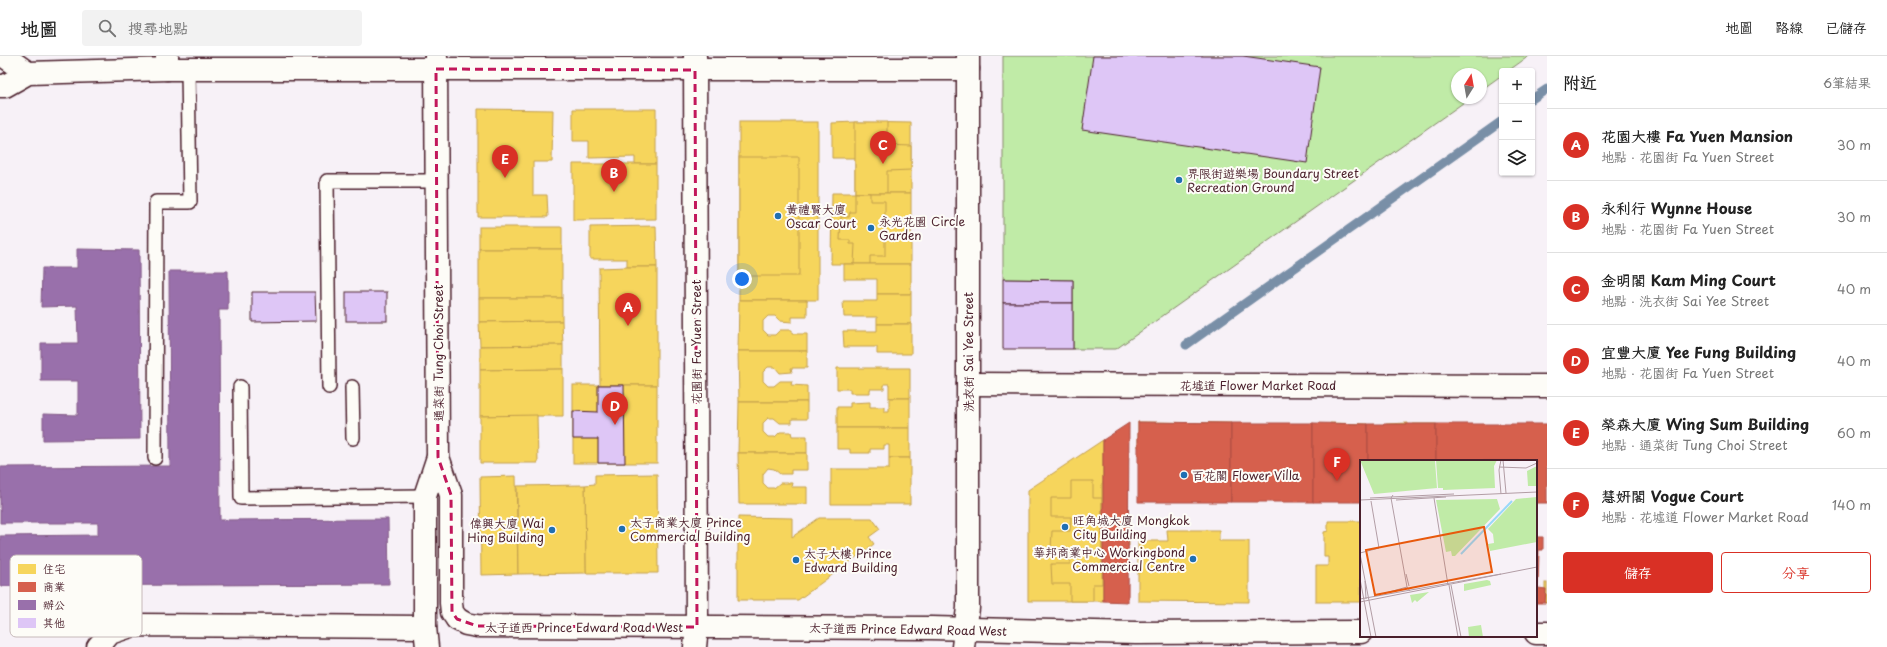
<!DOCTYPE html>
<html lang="zh-TW">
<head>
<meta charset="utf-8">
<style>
  :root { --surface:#fff; --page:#f2f2f2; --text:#222; --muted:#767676; --line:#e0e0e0; --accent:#d93025 }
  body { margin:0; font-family:"Playpen Sans","LXGW WenKai TC",sans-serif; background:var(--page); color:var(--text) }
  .controls { position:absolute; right:12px; top:12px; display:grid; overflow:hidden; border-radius:4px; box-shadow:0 1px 3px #0004 }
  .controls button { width:36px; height:36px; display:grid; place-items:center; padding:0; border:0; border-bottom:1px solid var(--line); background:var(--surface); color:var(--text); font:20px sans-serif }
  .compass { position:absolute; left:1451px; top:12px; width:36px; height:36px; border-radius:50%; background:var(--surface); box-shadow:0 1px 3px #0004; rotate:11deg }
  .you { position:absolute; left:742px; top:223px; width:14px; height:14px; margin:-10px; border:3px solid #fff; border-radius:50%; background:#1a73e8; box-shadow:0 0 0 6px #1a73e833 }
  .badge { display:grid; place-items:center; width:26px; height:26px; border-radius:50%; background:var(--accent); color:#fff; font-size:13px; font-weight:700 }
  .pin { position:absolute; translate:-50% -33px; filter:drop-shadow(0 1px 2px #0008) }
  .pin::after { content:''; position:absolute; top:21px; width:14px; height:12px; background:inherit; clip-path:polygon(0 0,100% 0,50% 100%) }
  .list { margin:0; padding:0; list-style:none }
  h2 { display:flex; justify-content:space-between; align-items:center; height:52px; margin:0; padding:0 16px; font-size:17px }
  h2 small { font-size:13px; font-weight:400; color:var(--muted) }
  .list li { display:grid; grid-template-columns:26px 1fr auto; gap:12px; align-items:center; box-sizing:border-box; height:72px; padding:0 16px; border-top:1px solid var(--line) }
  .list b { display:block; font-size:15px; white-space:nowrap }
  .list p { margin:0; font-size:13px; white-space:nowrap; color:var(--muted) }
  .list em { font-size:13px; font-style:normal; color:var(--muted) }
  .actions { display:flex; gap:8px; padding:12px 16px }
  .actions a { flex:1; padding:9px 0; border:1px solid var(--accent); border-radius:4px; text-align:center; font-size:14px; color:var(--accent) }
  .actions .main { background:var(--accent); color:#fff }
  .icon { flex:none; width:22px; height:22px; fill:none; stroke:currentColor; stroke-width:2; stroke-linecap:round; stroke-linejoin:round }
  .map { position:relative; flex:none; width:1547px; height:591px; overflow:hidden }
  header { display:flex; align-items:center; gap:24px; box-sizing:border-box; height:56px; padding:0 20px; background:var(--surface); border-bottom:1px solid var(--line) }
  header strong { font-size:19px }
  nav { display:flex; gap:22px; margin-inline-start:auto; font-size:14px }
  .search { width:280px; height:36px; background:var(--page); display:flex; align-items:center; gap:10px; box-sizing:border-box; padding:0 14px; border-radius:4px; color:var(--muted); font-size:15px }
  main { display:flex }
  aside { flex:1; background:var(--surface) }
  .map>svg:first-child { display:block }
  .green { fill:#c0eba7; stroke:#858569 }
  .homes { fill:#f6d55c; stroke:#c29e4d }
  .shops { fill:#d6604d; stroke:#ac4c43 }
  .offices { fill:#9970ab; stroke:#815885 }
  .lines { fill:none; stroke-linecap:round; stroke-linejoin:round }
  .stream { stroke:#798fa7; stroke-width:9 }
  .building { fill:#dec6f6; stroke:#4a1f2b }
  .lane-casing { stroke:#4a1f2b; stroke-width:16 }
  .street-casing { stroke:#4a1f2b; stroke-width:25 }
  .secondary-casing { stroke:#4a1f2b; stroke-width:25 }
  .primary-casing { stroke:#4a1f2b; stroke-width:25 }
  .lane { stroke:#fdfcf7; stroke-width:13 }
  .street { stroke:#fdfcf7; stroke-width:22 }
  .secondary { stroke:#fdfcf7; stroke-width:22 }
  .primary { stroke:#fdfcf7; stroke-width:22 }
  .marked { fill:none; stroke:#c2185b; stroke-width:3; stroke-dasharray:8 5; stroke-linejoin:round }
  .poi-dot { fill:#1f6fb2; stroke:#fdfcf7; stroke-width:1.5 }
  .labels { text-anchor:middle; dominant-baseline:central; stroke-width:4; stroke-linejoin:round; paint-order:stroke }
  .poi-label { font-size:12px; fill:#4a1f2b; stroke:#fdfcf7; text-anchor:start }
  .street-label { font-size:12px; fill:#4a1f2b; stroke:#fdfcf7 }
  .inset-river { fill:none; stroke:#98d9fa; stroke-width:2 }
  .inset-road { fill:none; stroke:#b29da5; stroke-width:1 }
  .view { fill:#e8590c; fill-opacity:0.15; stroke:#e8590c; stroke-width:2 }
  .inset-edge { fill:none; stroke:#4a1f2b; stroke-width:2 }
  .key { fill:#fdfcf7; stroke:#c7baba; stroke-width:1 }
  .key-label { font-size:11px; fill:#4a1f2b }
</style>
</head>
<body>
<header>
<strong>地圖</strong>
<div class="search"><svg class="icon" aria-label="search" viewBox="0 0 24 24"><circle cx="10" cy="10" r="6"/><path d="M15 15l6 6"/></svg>搜尋地點</div>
<nav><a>地圖</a><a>路線</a><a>已儲存</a></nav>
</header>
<main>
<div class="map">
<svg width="1547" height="591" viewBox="0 0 1547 591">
  <rect width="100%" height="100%" fill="#f7f1f7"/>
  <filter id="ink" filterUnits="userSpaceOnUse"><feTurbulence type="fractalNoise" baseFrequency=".025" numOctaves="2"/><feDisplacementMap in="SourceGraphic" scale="8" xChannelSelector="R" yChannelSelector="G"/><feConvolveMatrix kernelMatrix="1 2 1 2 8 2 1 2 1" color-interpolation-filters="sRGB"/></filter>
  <g filter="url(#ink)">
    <path class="green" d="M1003,0h526l-21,15h-6v4l-21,15v-16h-24v24h13l-354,251h-43v-69l-70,-1z"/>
    <g class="homes">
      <path d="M478,53l75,1 -1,52h-19v33h14l1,22h-70z"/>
      <path d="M573,53h83v55h-21v-7l-46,1v-17h-16z"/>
      <rect x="739" y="66" width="79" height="178"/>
      <path d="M855,66l56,1v70h-56v-35h-23v-35z"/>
      <path d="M855,66h32v23l24,1v24l-24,1v22h-32z"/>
      <rect x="739" y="101" width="60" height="119"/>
      <path d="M573,108h83v55l-83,1z"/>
      <path d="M832,137h79v71h-80z"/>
      <path d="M855,137h15v8h15v55h-15v8h-16l1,-20h-5v-4h-10l1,-23h8l1,-5h5z"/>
      <path d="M656,170l1,41h-30v-8h-37v-32z"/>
      <rect x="479" y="171" width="83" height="22"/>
      <rect x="479" y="193" width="83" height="49"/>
      <path d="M844,208h67v30h-34v-15h-33z"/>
      <path d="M627,211h30v118h-57l-1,-117z"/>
      <path d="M877,238h34v30h-34v-7h-33l-1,-16h34z"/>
      <path d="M479,242h83v23l-83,1z"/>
      <path d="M739,244h68v17h-15v5l-12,-1 -5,-5h-7l-5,5v9l5,5h7l5,-5h12v4h15v17h-69z"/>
      <path d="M562,265l1,24 -83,1 -1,-24z"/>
      <path d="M877,268h34v30h-34v-7h-33l-1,-16h34z"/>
      <path d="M563,289v24l-83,1v-24z"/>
      <path d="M738,295h69v17h-16l1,4 -12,1 -5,-6h-7l-5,5v9l5,5h6l6,-5h12l-1,4 16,1v16h-68z"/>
      <path d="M837,312h73v30h-21v-14h-5v5h-14v4h-20v-4h-13z"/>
      <path d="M563,313v47h-83v-46z"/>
      <rect x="573" y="329" width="84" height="78"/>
      <path d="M889,342h21v30h-73v-21h13v-4l20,-1v5h14v4h5z"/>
      <path d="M739,346h68v17h-15v4h-12l-6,-5h-6l-5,5v9l5,5h7l5,-5h11l1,4h15v17h-69z"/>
      <path d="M537,359l1,48h-58v-47z"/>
      <path d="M1138,366l93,1 -1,25 -32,-1v20l-28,-1v-19h-32z"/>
      <path d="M1330,367l38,1v37h-7v7h-17v-19h-24v-17h10z"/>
      <path d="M1408,367v9h5v-8h23v20h-8v17h-60v-17h18v-20z"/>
      <path d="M837,372h73v30h-21v-13h-5v4h-14v4h-20v-4h-13z"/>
      <path d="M1496,372l26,1v27h17l-1,25h-2v-20h-90v-5l16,1v-28h27v17h7z"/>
      <path d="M1251,379h41v14h16v23h-12l1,7h-50l-1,-7h-11v-23h16z"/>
      <path d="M1103,384v161h-75v-111z"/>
      <path d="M738,397h69v17h-16v4h-11l-6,-5 -6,-1 -5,6v9l5,5h6l6,-5h12l-1,4h16v17h-68z"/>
      <path d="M889,402h21v46h-79v-35h58z"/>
      <path d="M657,418l1,99h-72l-1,-88 10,-1v-9z"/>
      <path d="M516,420l2,98 -37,1 -1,-98z"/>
      <path d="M1071,425h22v17h9v86h-9v17h-23v-17h-18l-1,-20h19l1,-13 -20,-1 1,-19h18l1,-14h-20v-19h20z"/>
      <path d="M1102,427h21v10h5l1,53h-6v10h-21z"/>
      <path d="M585,429l1,88 -68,1 -1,-88z"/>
      <path d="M738,461l54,1v19l27,-19h53l8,11 -11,8 5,7 -76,56h-60z"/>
      <path d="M1328,465h33v81h-45v-36h12v-9h-4v-25l4,-1z"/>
      <path d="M1167,474h52v11h30v61l-111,-1v-60h30z"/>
      <rect x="1545" y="527" width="2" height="20"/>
    </g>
    <g class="shops">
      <path d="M1138,366l93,1v79h-93z"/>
      <path d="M1129,367l-1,179 -25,-1v-161z"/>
      <rect x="1231" y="367" width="82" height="79"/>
      <path d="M1313,367l55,1v37h-7v41h-48z"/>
      <rect x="1368" y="368" width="68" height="37"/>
      <path d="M1436,368h111v79h-11v-42h-100z"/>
      <path d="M1536,481h7v13h-4l-1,38 8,1 -1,14h-9z"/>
    </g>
    <g class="offices">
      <path d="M77,193l62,1 1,189 -97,1v-26l35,1v-34h-37v-38h37l-1,-37 -36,1 1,-39h35z"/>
      <path d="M169,215h59v39h-9l1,210 168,-1 1,65 -389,2v-50l98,-1v-12h-98v-56l170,-1z"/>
    </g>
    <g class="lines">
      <g class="stream">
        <path d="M1532,43l15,-10"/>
        <path d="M1186,289l316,-224"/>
      </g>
    </g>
    <g class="building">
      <path d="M1093,0h150l77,11 -13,96 -225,-33z"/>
      <path d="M1003,223l70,1v23h-70z"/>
      <path d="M252,236h63l1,29 -64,1z"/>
      <rect x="346" y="236" width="41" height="29"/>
      <rect x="1003" y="247" width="70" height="46"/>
      <path d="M598,329h26l1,78h-27v-24h-25v-28l25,1z"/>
    </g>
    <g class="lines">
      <defs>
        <g id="lane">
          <path d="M240,331l1,111 184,-2"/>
          <path d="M329,331l-2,-206h110"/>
          <path d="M352,331l1,51"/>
          <path d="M155,402l1,-256h34l-2,-133"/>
        </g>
        <g id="street">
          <path d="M4,0l24,17"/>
          <path d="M695,0l2,571"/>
          <path d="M167,13h801"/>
          <path d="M968,328l579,2"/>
          <path d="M457,563l9,5 11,2 455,2 204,5 225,-1"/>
          <path d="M1536,577h11"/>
        </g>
        <g id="secondary">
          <path d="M0,30h5l23,-13 139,-4v-13"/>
          <path d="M438,401l13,38v108l1,9 5,7"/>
          <path d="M427,591l-2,-20v-131l13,-39 -2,-401"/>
          <path d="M963,591l5,-39v-552"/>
        </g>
        <g id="primary">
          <path d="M98,591l12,-14 24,-8 291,2"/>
          <path d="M695,591l2,-20"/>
        </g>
      </defs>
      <use href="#lane" class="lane-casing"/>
      <use href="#street" class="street-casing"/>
      <use href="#secondary" class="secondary-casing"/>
      <use href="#primary" class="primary-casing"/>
      <use href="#lane" class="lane"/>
      <use href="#street" class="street"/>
      <use href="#secondary" class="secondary"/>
      <use href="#primary" class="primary"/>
    </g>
  </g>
  <path class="marked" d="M436,13l259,1 2,557 -220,-1 -20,-7 -5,-7 -1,-117 -13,-38z"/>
  <g class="poi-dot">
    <circle cx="1179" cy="124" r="4"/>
    <circle cx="778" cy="160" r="4"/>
    <circle cx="871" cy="172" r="4"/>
    <circle cx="1184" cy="419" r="4"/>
    <circle cx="1065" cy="471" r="4"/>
    <circle cx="622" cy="473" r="4"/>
    <circle cx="552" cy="474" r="4"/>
    <circle cx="1193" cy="503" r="4"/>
    <circle cx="796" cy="504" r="4"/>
  </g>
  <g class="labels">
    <g class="poi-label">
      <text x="1187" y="117">界限街遊樂場 Boundary Street<tspan x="1187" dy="14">Recreation Ground</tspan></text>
      <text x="786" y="153">黃禮賢大廈<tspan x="786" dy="14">Oscar Court</tspan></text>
      <text x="879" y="165">永光花園 Circle<tspan x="879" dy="14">Garden</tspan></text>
      <text x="1192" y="419">百花閣 Flower Villa</text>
      <text x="1073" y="464">旺角城大廈 Mongkok<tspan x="1073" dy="14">City Building</tspan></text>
      <text x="630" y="466">太子商業大廈 Prince<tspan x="630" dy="14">Commercial Building</tspan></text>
      <text x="544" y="467" text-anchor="end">偉興大廈 Wai<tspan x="544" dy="14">Hing Building</tspan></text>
      <text x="1185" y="496" text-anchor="end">華邦商業中心 Workingbond<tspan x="1185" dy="14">Commercial Centre</tspan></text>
      <text x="804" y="497">太子大樓 Prince<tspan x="804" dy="14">Edward Building</tspan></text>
    </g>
    <g class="street-label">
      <text transform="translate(696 286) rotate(-90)">花園街 Fa Yuen Street</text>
      <text transform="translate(968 296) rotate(-90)">洗衣街 Sai Yee Street</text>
      <text transform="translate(438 297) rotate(-90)">通菜街 Tung Choi Street</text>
      <text x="1258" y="329">花墟道 Flower Market Road</text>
      <text x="584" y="571">太子道西 Prince Edward Road West</text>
      <text transform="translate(908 573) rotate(1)">太子道西 Prince Edward Road West</text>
    </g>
  </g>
  <g transform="translate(1360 404)">
    <rect width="177" height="177" fill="#f7f1f7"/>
    <path d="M0,0l75,1 2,27 -63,6zM76,0h61l-3,6 1,22 -52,2v-2h-5zM177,6v20h-9l-1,-15zM177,37v45l-47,9 -2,-7 6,-1 -1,-9 -5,-5 28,-30zM137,39l3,10 -45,47h-3l-1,-5 -5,1 -10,-52zM127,120l3,1 1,4 -27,6v-7zM69,132l-12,10 -2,-2 -3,3 -2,-8zM121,165l2,12h-14l-1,-10z" fill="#c0eba7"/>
    <path class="inset-river" d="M101,94l51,-53"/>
    <path class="inset-road" d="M141,0l-2,10 2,24M143,0l3,33M139,7l27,1 11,-5M33,35l-2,3 16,89 3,4M10,38l84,-4M74,38l14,87M0,40l177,-8M36,40l50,-3M0,93l19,-5 -8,-47M0,94l16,83M46,114l3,12M0,119l11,58M5,121l1,18M89,125l9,52M91,125l10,52M22,134l25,-7M0,139l141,-25M0,142l177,-35"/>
    <path class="view" d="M124,67l8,45 -117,23 -9,-45z"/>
    <rect width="177" height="177" class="inset-edge"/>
  </g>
  <rect x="10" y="499" width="132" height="82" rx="6" class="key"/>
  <rect x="18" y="508" width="18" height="10" fill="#f6d55c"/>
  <rect x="18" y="526" width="18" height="10" fill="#d6604d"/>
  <rect x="18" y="544" width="18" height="10" fill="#9970ab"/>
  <rect x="18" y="562" width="18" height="10" fill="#dec6f6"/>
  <g class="key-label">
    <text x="43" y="517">住宅</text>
    <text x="43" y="535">商業</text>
    <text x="43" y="553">辦公</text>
    <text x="43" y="571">其他</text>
  </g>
</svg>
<div class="controls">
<button>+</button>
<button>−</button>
<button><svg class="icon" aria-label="layers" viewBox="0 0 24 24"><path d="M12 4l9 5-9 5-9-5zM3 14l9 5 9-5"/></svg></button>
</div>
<svg class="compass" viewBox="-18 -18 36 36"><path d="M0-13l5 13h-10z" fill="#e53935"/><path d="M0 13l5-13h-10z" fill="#767676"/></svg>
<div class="you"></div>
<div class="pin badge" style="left:628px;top:270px">A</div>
<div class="pin badge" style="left:614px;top:136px">B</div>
<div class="pin badge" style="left:883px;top:108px">C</div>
<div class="pin badge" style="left:615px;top:369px">D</div>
<div class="pin badge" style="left:505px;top:122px">E</div>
<div class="pin badge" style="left:1337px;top:425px">F</div>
</div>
<aside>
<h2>附近<small>6筆結果</small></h2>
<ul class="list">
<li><span class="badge">A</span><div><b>花園大樓 Fa Yuen Mansion</b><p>地點 · 花園街 Fa Yuen Street</p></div><em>30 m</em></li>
<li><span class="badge">B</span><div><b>永利行 Wynne House</b><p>地點 · 花園街 Fa Yuen Street</p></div><em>30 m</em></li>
<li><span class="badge">C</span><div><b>金明閣 Kam Ming Court</b><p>地點 · 洗衣街 Sai Yee Street</p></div><em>40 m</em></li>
<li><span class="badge">D</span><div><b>宜豐大廈 Yee Fung Building</b><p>地點 · 花園街 Fa Yuen Street</p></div><em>40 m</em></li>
<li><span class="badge">E</span><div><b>榮森大廈 Wing Sum Building</b><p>地點 · 通菜街 Tung Choi Street</p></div><em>60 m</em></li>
<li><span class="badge">F</span><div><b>慧妍閣 Vogue Court</b><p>地點 · 花墟道 Flower Market Road</p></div><em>140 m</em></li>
</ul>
<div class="actions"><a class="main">儲存</a><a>分享</a></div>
</aside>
</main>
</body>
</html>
